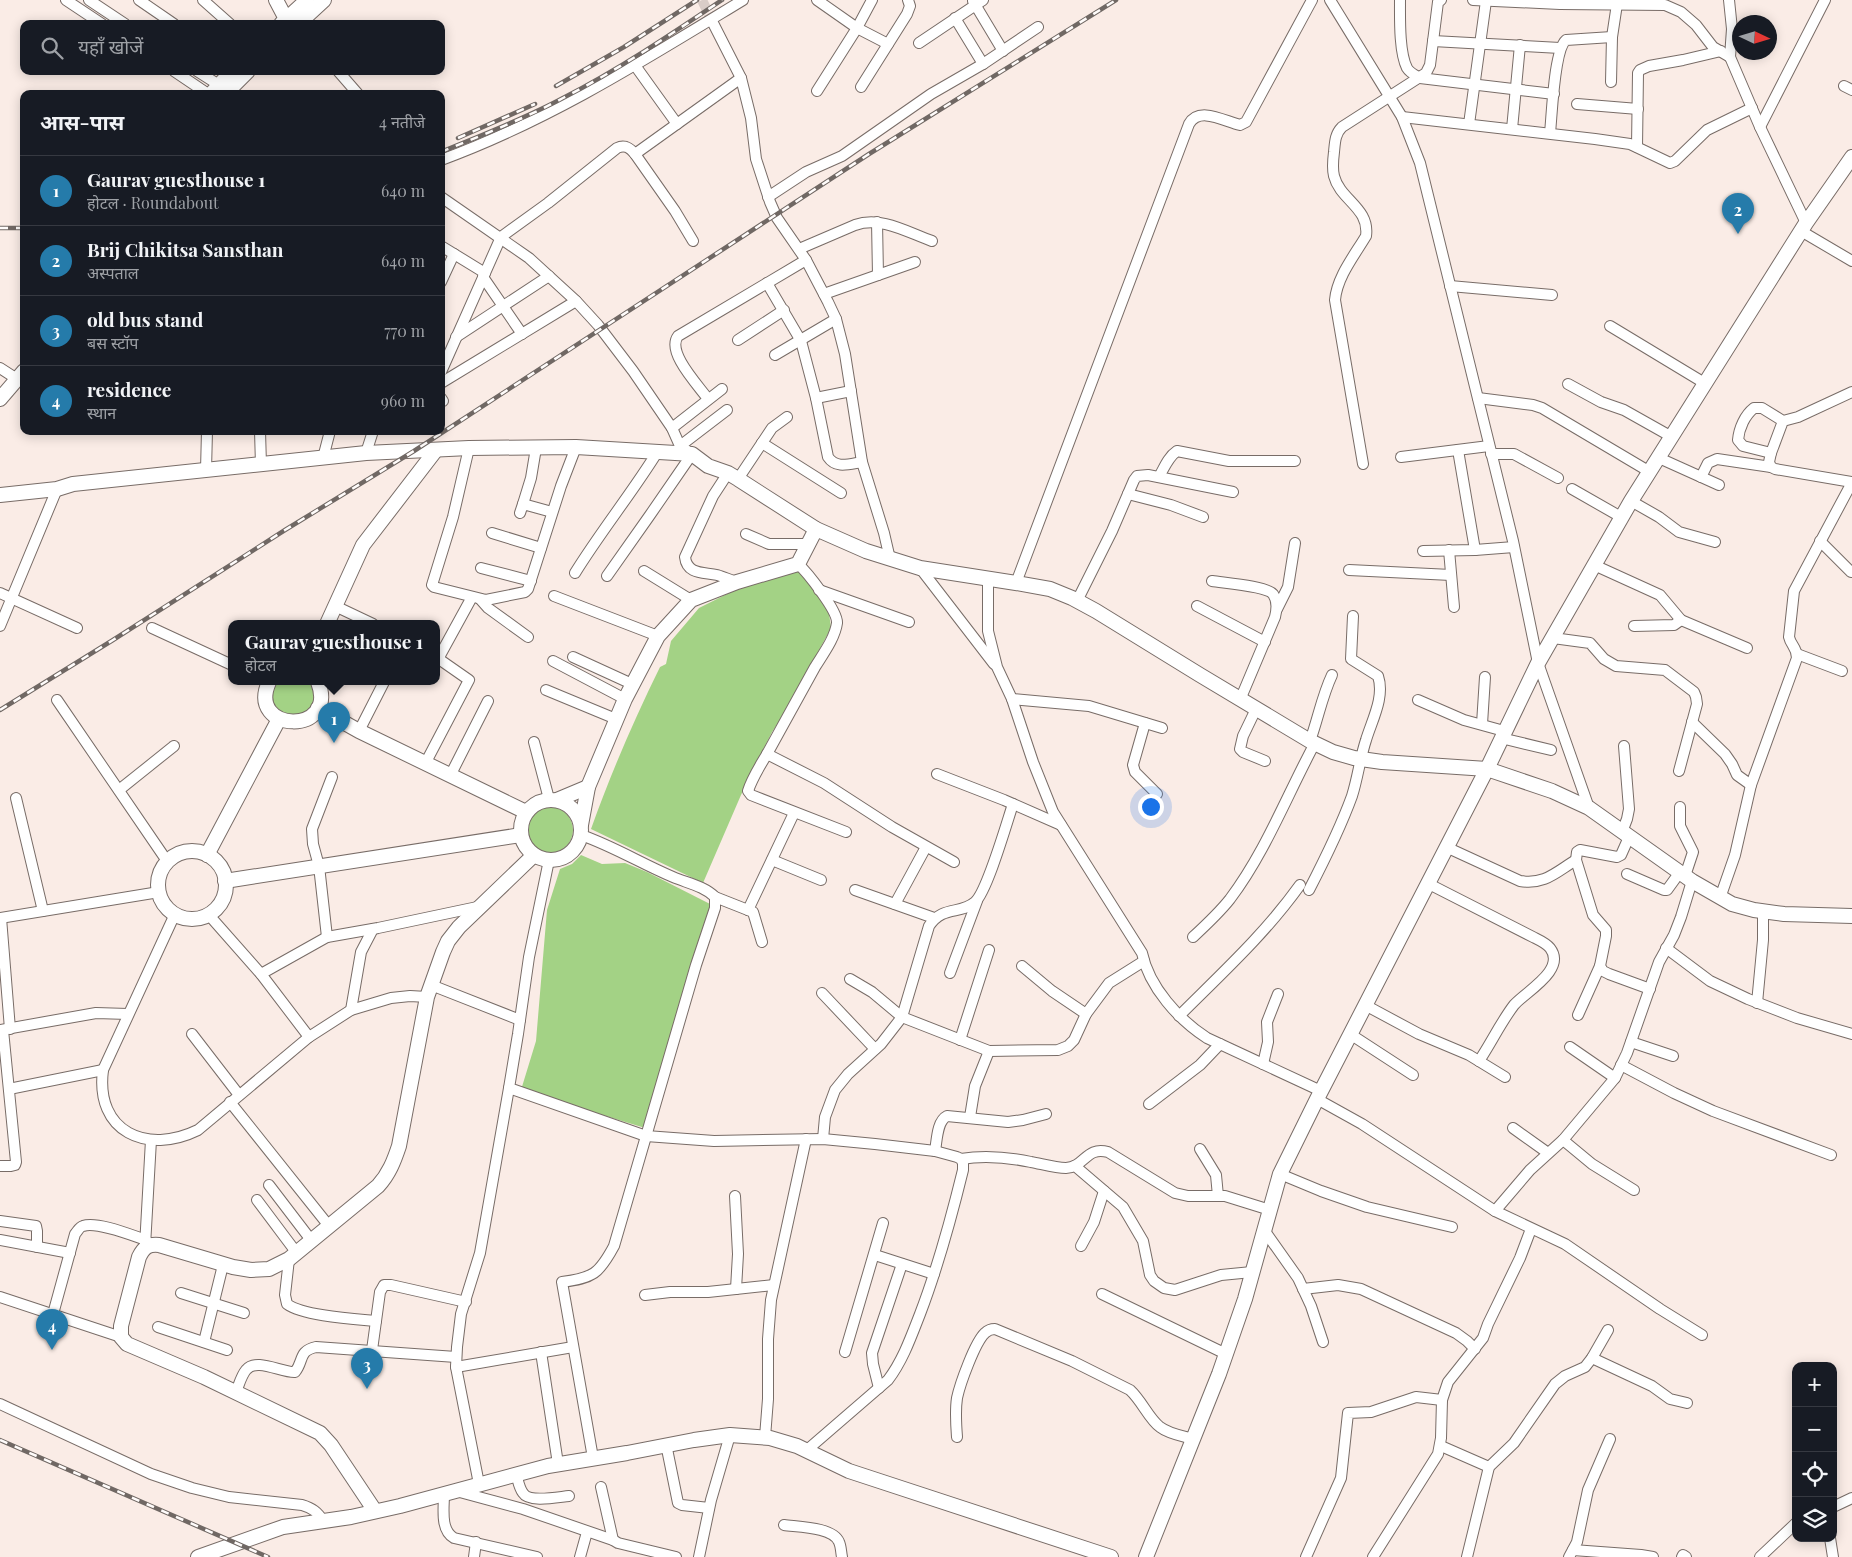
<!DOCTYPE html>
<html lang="hi">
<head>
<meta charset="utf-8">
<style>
  :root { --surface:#171b24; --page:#242831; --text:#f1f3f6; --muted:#9ea1a6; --line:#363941; --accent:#257baa }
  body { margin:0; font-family:"Playfair Display","Noto Sans Devanagari",serif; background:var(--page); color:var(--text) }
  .controls { position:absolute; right:15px; bottom:15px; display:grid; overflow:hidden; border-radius:10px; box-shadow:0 2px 12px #0003 }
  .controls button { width:45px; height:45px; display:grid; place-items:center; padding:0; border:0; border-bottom:1px solid var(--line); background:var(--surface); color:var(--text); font:25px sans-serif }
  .compass { position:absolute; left:1732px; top:15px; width:45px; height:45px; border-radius:50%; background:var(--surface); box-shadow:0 2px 12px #0003; rotate:94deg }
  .you { position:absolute; left:1150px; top:806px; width:18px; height:18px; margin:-12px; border:4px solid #fff; border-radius:50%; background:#1a73e8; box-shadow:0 0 0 8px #1a73e833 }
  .badge { display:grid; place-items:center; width:32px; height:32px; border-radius:50%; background:var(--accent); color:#fff; font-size:16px; font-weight:700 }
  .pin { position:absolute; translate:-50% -41px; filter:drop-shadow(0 1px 2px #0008) }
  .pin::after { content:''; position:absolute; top:26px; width:18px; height:15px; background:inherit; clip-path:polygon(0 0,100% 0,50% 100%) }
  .popup { position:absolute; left:228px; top:620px; width:212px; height:65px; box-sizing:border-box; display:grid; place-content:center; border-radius:10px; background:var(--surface); filter:drop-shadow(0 1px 4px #0005); font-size:16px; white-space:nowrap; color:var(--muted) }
  .popup b { font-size:19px; color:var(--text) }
  .popup::after { content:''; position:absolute; left:50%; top:100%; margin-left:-10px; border:10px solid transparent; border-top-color:var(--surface) }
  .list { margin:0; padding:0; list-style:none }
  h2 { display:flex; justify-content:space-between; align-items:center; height:65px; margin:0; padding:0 20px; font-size:21px }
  h2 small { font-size:16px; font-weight:400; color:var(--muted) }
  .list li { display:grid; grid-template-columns:32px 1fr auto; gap:15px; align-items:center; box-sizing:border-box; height:70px; padding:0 20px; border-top:1px solid var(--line) }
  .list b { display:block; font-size:19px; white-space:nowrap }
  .list p { margin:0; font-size:16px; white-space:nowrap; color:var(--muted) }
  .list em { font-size:16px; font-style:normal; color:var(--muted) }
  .icon { flex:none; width:28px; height:28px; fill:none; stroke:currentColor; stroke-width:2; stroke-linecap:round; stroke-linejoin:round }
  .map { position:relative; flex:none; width:1852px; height:1557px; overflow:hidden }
  .search { position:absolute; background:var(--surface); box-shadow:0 2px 12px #0003; left:20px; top:20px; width:425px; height:55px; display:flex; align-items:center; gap:12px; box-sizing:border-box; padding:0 18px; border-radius:10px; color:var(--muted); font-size:19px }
  .panel { position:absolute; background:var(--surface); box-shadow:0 2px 12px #0003; left:20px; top:90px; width:425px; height:345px; border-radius:10px }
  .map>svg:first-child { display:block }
  .green { fill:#a3d285 }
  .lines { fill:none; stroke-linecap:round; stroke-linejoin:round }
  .street-tunnel { stroke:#d9ccc7; stroke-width:10; stroke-dasharray:10 5; stroke-linecap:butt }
  .street-casing { stroke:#786c67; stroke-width:12 }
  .secondary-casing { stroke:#786c67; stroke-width:16 }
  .street { stroke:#fff; stroke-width:10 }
  .secondary { stroke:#fff; stroke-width:14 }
  .rail-casing { stroke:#706864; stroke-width:4.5 }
  .rail { stroke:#fffcfb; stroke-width:2.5; stroke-dasharray:8; stroke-linecap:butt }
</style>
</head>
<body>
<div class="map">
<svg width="1852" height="1557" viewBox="0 0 1852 1557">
  <rect width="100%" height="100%" fill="#faece6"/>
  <g class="green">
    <path d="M795,570l10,5 24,38 2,15 -43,80 -16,24 -31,63 -38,88 -112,-54c20,-56 43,-109 69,-162l6,-3 5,-23 28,-33 44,-22z"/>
    <path d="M276,682h33c23,36 -39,46 -37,15 1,-6 1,-10 4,-15z"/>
    <circle cx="550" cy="830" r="23"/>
    <path d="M581,855l21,9 23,-1 22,9 65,33 -67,223 -124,-38 15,-49 11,-131 13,-41 12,-5z"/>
  </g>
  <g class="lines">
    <path class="street-tunnel" d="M702,0l11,23"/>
    <defs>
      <g id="street">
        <path d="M66,0l36,24"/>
        <path d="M89,0l36,24"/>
        <path d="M139,0l35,24"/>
        <path d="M203,0l27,24"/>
        <path d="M817,0l40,28 31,16"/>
        <path d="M1330,0l72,117 18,46 93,378 25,122 51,145"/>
        <path d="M1400,0c0,18 -1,52 7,68 3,5 8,7 13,10l134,16"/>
        <path d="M1473,0l87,4 105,1 16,7 15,13 17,22 17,10"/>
        <path d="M1729,0l3,29 -2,28 30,70 46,96"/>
        <path d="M973,1l30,50"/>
        <path d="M955,18l28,46"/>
        <path d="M713,23l28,55 10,40 5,41 14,43 7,16 29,42 22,42 8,17 9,35 17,108 22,71 6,26"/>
        <path d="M1433,41l127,7"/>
        <path d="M919,43l64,-43"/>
        <path d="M634,64l43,60"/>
        <path d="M174,71l34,23"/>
        <path d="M197,71l22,14"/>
        <path d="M338,71l20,23"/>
        <path d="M1611,82l1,-45 5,-33"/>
        <path d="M1844,86l8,4"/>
        <path d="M861,87l46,-73 3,-8 -2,-6"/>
        <path d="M817,91l40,-63 15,-28"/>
        <path d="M1577,104l61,5"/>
        <path d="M1402,117l193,22 35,5 40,19 5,-2 32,-31 45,-22"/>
        <path d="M1469,124l17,-123"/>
        <path d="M1760,127l65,-127"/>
        <path d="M1512,129l8,-84"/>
        <path d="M1550,133c2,-18 4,-83 16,-93l46,-3"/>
        <path d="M1637,147l1,-74 2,-3 9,-4 34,-6 38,-9"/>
        <path d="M635,154l106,-76"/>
        <path d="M441,160c107,-39 205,-101 302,-160"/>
        <path d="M441,197l88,61 47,43 22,24 35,46 39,57 8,18 12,8 -42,61 -43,61"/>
        <path d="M768,197l38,-25 36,-16 89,-62 52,-30 55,-37"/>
        <path d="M877,222l1,53"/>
        <path d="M1801,231l51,30"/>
        <path d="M441,246l44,27"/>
        <path d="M799,249l56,-24c26,-9 52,7 77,16"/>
        <path d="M483,277l39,57"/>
        <path d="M441,282l13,-28"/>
        <path d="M767,283l34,58 15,57 12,59c8,12 21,7 34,5"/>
        <path d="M1450,286l102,9"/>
        <path d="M824,294l91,-32"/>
        <path d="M1610,326l96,58"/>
        <path d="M456,337l93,-61"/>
        <path d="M738,340l46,-30"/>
        <path d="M775,355l61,-36"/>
        <path d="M0,368l17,11"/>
        <path d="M441,372l60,-135 47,-34 69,-55c8,-4 13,0 18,6l40,57 18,30"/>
        <path d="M441,383l135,-82"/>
        <path d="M1568,384l33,18 23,8 48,27"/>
        <path d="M441,398l2,3"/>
        <path d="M816,398l35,-7"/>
        <path d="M1478,398l55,7 9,3 108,64"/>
        <path d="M708,399c-10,-14 -42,-47 -30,-63l128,-76"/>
        <path d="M1783,421l-12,32 -28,-7 -5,-6c1,-12 7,-25 16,-32h8l21,13 15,-4 54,-25"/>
        <path d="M672,428l50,-39"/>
        <path d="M260,431l1,34"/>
        <path d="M762,443l79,50"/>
        <path d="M680,446l47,-36"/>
        <path d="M469,448l-16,69 -21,68 2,2 52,13 39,-8 3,-3 33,-103 15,-39"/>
        <path d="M1458,450l17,100"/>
        <path d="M366,453l7,-22"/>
        <path d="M1771,453l-2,9 2,5 4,2 77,13"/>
        <path d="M1491,454h23l44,24"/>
        <path d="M1401,457l88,-11"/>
        <path d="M323,458l7,-27"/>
        <path d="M1659,458l60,27"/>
        <path d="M1363,464l-28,-164c2,-23 19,-44 31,-64 4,-28 -26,-36 -32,-60 -2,-8 -1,-16 0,-24 1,-10 1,-18 8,-25l84,-54 4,-8 8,-63 3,-2"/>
        <path d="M206,470l1,-39"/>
        <path d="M728,473l-15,23 -28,61c2,18 19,15 32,18 7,2 13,5 20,7"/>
        <path d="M1159,477c5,-9 9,-20 18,-26l52,10h66"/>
        <path d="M1701,477l7,-14 9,-4 54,8"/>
        <path d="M738,479l34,-51 15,-11"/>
        <path d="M1572,489l49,28"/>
        <path d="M1128,494l43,11 32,12"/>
        <path d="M1631,501l28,16 20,15 36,10"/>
        <path d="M523,504l8,-26 5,-30"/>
        <path d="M520,513l3,-9 29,8"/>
        <path d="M492,533l49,15"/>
        <path d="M746,534l23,10h39"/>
        <path d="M1820,541l31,31"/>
        <path d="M1449,550l5,57"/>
        <path d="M1423,551l52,-1 39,-3"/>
        <path d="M798,564c9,8 40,47 39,59 -2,15 -14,31 -22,44 -16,29 -32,58 -48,87 -7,12 -15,24 -19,37l3,4 95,37"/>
        <path d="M1594,565l66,30 21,25 66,28"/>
        <path d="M481,568l50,13"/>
        <path d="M920,568l74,96"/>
        <path d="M1349,570l102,5"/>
        <path d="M644,571l47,29"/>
        <path d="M575,573c26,-42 57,-80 83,-122"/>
        <path d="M988,579v52l9,36 15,32 21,63 20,50 89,141c7,34 37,67 65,85l114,53"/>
        <path d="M1212,581c12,2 54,5 61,13 5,7 4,15 2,23l-35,83"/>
        <path d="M1016,583l173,-459c10,-18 35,-3 51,1l6,-3 66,-122"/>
        <path d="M819,590l90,32"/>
        <path d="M0,593l77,35"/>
        <path d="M554,596l104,40"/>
        <path d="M480,599l8,9 40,29"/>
        <path d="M1077,601l35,-70 22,-51 3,-4 11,-1 85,17"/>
        <path d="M335,606l38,18"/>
        <path d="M1197,606l68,36"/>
        <path d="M1277,609l11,-22 7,-44"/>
        <path d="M0,626l57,-137"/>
        <path d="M1634,626l40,-1 7,-5"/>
        <path d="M152,628l80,37"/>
        <path d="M1553,638l37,5 14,16 12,7 49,4 29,22 2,5 1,7 -18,67"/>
        <path d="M1797,654l45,17"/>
        <path d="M573,657l59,27"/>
        <path d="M438,659l34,-62"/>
        <path d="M553,661l72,38"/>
        <path d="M546,690l70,29"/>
        <path d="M1012,699l77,7 73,22"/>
        <path d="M57,700l110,161"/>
        <path d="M1418,700l46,20 40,11"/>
        <path d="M1256,709l-13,27 -3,13 3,3 22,9"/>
        <path d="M1692,722l33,32 7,10 5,11 14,10"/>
        <path d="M1145,723l-12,42 2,7 22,22"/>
        <path d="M1482,724l3,-47"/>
        <path d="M359,731l25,-49"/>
        <path d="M1501,738l50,12"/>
        <path d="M1310,741c8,-22 12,-45 22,-66"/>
        <path d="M534,742l15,57"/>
        <path d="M767,754l57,29 68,44 62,35"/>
        <path d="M426,762l43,-82 -33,-23"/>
        <path d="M451,774l37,-73"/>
        <path d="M937,774l67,26 57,25"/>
        <path d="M119,790l55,-44"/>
        <path d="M16,798l27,113"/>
        <path d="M1680,807v19l13,26 -8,24"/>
        <path d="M1622,832l5,-13 2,-10 -5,-63"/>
        <path d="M581,835c32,11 61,29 92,42 14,6 31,9 42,20v11l-19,57 -82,281c-15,28 -21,32 -52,36l31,176"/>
        <path d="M1629,837l-8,18 -4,2 -37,-7 -3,2 -1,8 17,55 13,15v6l-6,30 3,5 6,3 41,15"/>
        <path d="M1446,847l74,34c25,4 36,-9 56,-21"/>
        <path d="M549,860l-20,97 -11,77 -9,54 137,48 68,5 109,-2 52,5 60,7 22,6 4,2 2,4v7c-12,49 -25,97 -43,144 -9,23 -17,46 -32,66l-81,70"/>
        <path d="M772,860l49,20"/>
        <path d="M1627,874l37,16h3l13,-18"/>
        <path d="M1427,883l106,54c6,3 13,6 17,11 17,22 -25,44 -36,57 -13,17 -23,38 -35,56"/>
        <path d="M855,890l79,28"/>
        <path d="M1309,890c16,-31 31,-61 43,-94 6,-19 8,-38 14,-56 6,-20 19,-43 12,-64l-27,-17 2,-43"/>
        <path d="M715,897l38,15 9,30"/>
        <path d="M1720,898l15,-43 16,-70 46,-127c0,-11 -6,-12 -8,-21l5,-46 55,-103 3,-2"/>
        <path d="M895,904l31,-57"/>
        <path d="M748,910l46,-97"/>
        <path d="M175,914l-72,156c-8,62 44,85 95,60l111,-93 42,-27 40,-12 19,-2 17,1"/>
        <path d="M208,914l53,60 48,63"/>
        <path d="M0,918l159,-26"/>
        <path d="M1,918l9,111"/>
        <path d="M327,937l-8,-71 -6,-22 -1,-15 20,-52"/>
        <path d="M1193,937c13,-12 26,-24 37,-38 36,-48 57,-104 85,-156"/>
        <path d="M1666,948l44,33 38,18 49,19 55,16"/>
        <path d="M1022,966l30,25 34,23"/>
        <path d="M950,973l27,-72"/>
        <path d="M261,974l66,-37 51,-9 104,-22"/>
        <path d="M850,979l22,13 30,25 87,34 69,-1 10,-4 6,-6 12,-26 23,-31 35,-22"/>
        <path d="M431,985l89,35"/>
        <path d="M822,993l53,56"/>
        <path d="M1757,1003l6,-63v-29"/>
        <path d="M1365,1005l54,29 50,21 36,22"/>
        <path d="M351,1010l10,-58 12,-23"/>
        <path d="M1578,1015l22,-49"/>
        <path d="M1179,1016c42,-42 86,-82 121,-131"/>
        <path d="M0,1030l96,-17 32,1"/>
        <path d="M192,1034l47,61"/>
        <path d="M1350,1034l63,41"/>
        <path d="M960,1040l29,-90"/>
        <path d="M1631,1042l42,14"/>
        <path d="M1570,1047l45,31"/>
        <path d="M1263,1064l5,-22 -1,-20 11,-28"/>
        <path d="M1621,1065l53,28 39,18 118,44"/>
        <path d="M9,1089l94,-19"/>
        <path d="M1317,1099l45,25 133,87 70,33 95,65 42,26"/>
        <path d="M230,1102l99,124"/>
        <path d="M1149,1104l51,-39 20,-21"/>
        <path d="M970,1117l5,-31 14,-35"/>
        <path d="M1513,1128l35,25"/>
        <path d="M823,1139l2,-22 10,-27 13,-16 33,-30 21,-27 27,-91c14,-21 31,-11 46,-24 12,-10 32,-80 38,-98"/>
        <path d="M1563,1140l29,24 42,26"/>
        <path d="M1200,1149l16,26 2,21"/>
        <path d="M935,1151c2,-11 2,-30 12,-35l61,6 15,-2 23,-6"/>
        <path d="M961,1159c24,-4 46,-2 70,3 11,2 24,6 35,6 19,-1 20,-22 42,-16l67,41 13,3h37l45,14"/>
        <path d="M0,1166h11l4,-1 1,-3 -13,-132"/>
        <path d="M1075,1166l48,41 20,34 7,34 4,6 10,7 11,2 46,-15 31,-3"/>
        <path d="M1280,1174l41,17 46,16 85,20"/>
        <path d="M269,1185l42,55"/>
        <path d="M735,1196l3,58 -2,35"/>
        <path d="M257,1200l39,52"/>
        <path d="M1495,1211l35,-41 33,-30 52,-62 12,-25 32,-91 15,-27 7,-18 11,-36"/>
        <path d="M0,1221l36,5 1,5v16"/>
        <path d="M1264,1230l34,48 13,28 12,36"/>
        <path d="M0,1240l70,13"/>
        <path d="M145,1246l6,-106"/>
        <path d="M1081,1246l13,-24 10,-31"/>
        <path d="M875,1255l59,19"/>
        <path d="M289,1259l-4,36 2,9c16,12 68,15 89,17"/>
        <path d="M1303,1289l35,-4 23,4 95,44 11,8 8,8"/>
        <path d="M181,1293l63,20"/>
        <path d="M1102,1294l124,60"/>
        <path d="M645,1295l25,-3h38l66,-7"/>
        <path d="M0,1297l121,40"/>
        <path d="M53,1314l22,-80c3,-3 4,-7 8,-8 14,-5 48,9 63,14"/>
        <path d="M158,1327l69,23"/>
        <path d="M204,1342l19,-77"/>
        <path d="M372,1350l8,-58 4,-7h7l75,17"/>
        <path d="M541,1352l17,112"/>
        <path d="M845,1352l38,-129"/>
        <path d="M1592,1358l60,28 18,13 17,4"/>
        <path d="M456,1367l117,-20"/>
        <path d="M879,1388l-6,-24 -1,-11 30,-89"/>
        <path d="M236,1392c3,-7 5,-16 10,-22 10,-13 36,3 49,2 9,-11 3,-21 21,-25l140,10"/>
        <path d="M0,1404l151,70 41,14 37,9 73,8c10,3 16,7 21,16"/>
        <path d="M765,1437l3,-38v-60l3,-39 35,-161"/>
        <path d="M957,1437c-1,-13 -2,-26 0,-39 3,-14 18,-56 28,-65 3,-3 6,-4 10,-4l77,32 58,29c12,11 19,29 30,37 9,7 23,9 33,12"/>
        <path d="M666,1444l12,59 4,2 27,3"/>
        <path d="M1441,1446l48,21"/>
        <path d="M516,1474c2,6 3,14 7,19 6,10 35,4 46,3"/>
        <path d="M479,1484l-23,-117 1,-20 4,-33 19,-61 29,-165"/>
        <path d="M601,1487l12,53"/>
        <path d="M456,1491l67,18 90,31 5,3 58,14"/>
        <path d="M444,1494c0,14 -4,36 10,44l83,19"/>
        <path d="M1833,1507l19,-9"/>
        <path d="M784,1525c14,2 49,2 55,17 2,4 2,10 3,15"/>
        <path d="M1830,1538l3,19"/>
        <path d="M1573,1550l68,5 12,2"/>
        <path d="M474,1557l2,-15"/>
        <path d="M580,1557l7,-25"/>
        <path d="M699,1557l12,-57 19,-65"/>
        <path d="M1306,1557l35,-79 7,-65 23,-1 45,-15 26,3"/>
        <path d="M1373,1557l65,-103 3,-16 1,-38 6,-18 35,-44 5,-14 32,-66 11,-29"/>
        <path d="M1467,1557l22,-90 25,-24 41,-59 10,-8 20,-9 7,-9 16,-28"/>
        <path d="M1569,1557l8,-15 11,-52 22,-51"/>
        <path d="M1682,1557l1,-2 3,2"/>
        <path d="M1760,1557l36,-34"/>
      </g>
      <g id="secondary">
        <path d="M276,0l10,19"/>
        <path d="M281,24l26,-24"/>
        <path d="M298,24l26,-24"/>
        <path d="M211,94l21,-23"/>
        <path d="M225,94l23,-23"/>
        <path d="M0,399l24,-28"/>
        <path d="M0,495l57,-6 16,-5 293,-31 103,-5 107,-1 116,7 16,12 20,7 10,6 78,50 50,22 54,17 96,15 34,6 22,9 24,13 104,64 110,66 23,11 21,6 28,4 105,7 65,22 37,17 103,73 40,23 22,6 30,4 68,2"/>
        <path d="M327,624l36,-79 73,-95"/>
        <path d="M269,682c-23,51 70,54 49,0"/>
        <path d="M318,708l41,23 167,81"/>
        <circle cx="551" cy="830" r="30"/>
        <path d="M557,800l31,-13"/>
        <path d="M581,825l7,-38 37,-88 33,-63 33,-36 46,-18 61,-18 18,-35"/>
        <circle cx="192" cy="885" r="34"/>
        <path d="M207,855l72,-136"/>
        <path d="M225,881l296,-46"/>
        <path d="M375,1511l-44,-66 -11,-12 -116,-56 -77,-33 -6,-7v-11l18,-69c5,-10 9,-13 20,-12l74,22 18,3 18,-1 20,-10 89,-73c11,-12 16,-25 21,-40l28,-149 16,-45 5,-11 11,-14 75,-72"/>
        <path d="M198,1557l85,-30 68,-10 49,-11 148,-40 79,-13 67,-13 36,-5 40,3 27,8 52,25 262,86"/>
        <path d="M1146,1557l73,-183 26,-75 35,-125 37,-75 170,-330 51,-106 93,-162 175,-278 46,-66"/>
      </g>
    </defs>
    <use href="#street" class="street-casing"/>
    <use href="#secondary" class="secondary-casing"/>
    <use href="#street" class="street"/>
    <use href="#secondary" class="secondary"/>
    <defs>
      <g id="rail">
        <path d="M556,86l68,-39 73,-47"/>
        <path d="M458,138l77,-34"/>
        <path d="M441,152c41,-17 83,-33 122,-54 55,-28 107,-63 159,-98"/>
        <path d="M0,228h24"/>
        <path d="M0,710l113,-70 172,-110 129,-79 455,-297 247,-154"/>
        <path d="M0,1440l268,117"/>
      </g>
    </defs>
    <use href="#rail" class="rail-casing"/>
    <use href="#rail" class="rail"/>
  </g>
</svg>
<div class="controls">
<button>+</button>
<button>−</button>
<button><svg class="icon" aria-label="locate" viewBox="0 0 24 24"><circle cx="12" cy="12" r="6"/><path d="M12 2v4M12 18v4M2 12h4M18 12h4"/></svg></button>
<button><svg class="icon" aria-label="layers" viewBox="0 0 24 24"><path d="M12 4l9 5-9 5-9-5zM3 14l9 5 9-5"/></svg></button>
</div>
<svg class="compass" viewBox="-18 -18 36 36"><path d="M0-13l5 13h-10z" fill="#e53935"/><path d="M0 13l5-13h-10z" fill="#9ea1a6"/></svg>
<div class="you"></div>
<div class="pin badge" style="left:334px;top:743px">1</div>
<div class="popup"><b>Gaurav guesthouse 1</b>होटल</div>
<div class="pin badge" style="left:1738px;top:234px">2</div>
<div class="pin badge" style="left:367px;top:1389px">3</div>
<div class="pin badge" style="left:52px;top:1350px">4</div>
<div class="search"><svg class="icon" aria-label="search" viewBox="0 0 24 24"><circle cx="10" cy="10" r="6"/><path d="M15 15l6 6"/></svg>यहाँ खोजें</div>
<section class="panel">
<h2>आस-पास<small>4 नतीजे</small></h2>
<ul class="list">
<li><span class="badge">1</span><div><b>Gaurav guesthouse 1</b><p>होटल · Roundabout</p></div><em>640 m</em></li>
<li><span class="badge">2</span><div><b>Brij Chikitsa Sansthan</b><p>अस्पताल</p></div><em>640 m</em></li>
<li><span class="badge">3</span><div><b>old bus stand</b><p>बस स्टॉप</p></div><em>770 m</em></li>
<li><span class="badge">4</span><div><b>residence</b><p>स्थान</p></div><em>960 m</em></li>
</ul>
</section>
</div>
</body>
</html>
